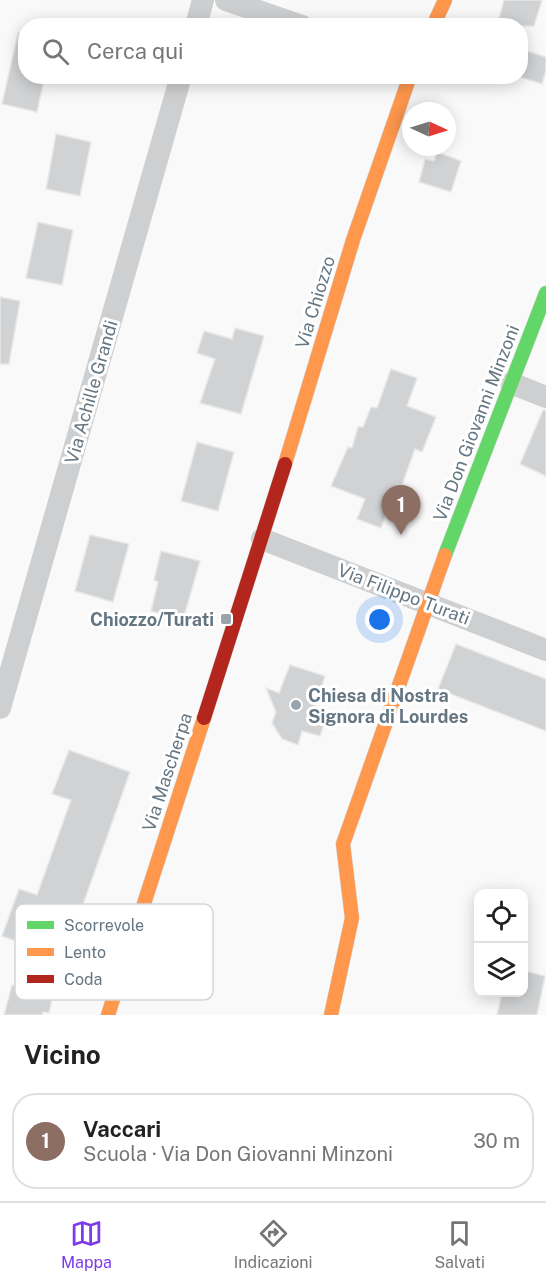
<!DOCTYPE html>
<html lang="it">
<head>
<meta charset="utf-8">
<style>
  :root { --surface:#fff; --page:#f2f2f2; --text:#222; --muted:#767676; --line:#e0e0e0; --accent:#7c3aed }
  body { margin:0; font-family:"Public Sans",sans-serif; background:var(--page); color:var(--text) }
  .controls { position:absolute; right:18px; bottom:18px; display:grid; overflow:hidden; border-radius:12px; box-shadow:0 3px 15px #0003 }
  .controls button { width:54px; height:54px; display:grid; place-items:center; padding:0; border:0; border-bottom:2px solid var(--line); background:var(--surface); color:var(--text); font:30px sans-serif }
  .compass { position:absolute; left:402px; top:102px; width:54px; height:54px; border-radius:50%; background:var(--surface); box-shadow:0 3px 15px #0003; rotate:94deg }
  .you { position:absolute; left:380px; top:620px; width:21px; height:21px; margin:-15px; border:4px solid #fff; border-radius:50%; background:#1a73e8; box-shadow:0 0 0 9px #1a73e833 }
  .badge { display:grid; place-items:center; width:39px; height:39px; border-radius:50%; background:var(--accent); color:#fff; font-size:20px; font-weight:700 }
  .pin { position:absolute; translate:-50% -50px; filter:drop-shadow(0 2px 3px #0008) }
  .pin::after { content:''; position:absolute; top:32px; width:21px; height:18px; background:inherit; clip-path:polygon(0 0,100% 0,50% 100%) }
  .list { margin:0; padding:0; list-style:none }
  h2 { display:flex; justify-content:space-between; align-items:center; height:78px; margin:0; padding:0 24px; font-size:26px }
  h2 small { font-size:20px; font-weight:400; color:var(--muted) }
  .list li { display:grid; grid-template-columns:39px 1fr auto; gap:18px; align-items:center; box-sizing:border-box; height:96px; margin:0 12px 12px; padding:0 12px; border:2px solid var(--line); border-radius:24px }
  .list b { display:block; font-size:22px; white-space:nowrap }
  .list p { margin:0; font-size:20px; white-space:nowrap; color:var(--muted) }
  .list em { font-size:20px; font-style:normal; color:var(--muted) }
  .icon { flex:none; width:33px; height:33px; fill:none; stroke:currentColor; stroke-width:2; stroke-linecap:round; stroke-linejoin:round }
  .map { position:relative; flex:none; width:546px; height:1015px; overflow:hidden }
  .search { position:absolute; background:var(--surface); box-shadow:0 3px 15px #0003; left:18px; right:18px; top:18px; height:66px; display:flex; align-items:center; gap:15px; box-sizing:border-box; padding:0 21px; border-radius:24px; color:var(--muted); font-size:22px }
  .sheet { height:186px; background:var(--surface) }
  nav { display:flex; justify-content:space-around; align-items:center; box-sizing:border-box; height:84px; border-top:2px solid var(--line); background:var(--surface); font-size:16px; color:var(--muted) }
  nav a { display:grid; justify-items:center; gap:3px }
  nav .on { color:var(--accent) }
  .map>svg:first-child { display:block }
  .building { fill:#d0d2d3; stroke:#e8e8e8; stroke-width:1.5 }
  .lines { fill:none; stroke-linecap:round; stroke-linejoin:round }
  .fast-casing { stroke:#d5d6d7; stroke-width:15 }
  .slow-casing { stroke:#d5d6d7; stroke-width:15 }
  .jam-casing { stroke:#d5d6d7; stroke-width:15 }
  .street { stroke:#cecfd0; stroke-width:22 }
  .fast { stroke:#63d668; stroke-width:14 }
  .slow { stroke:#ff974d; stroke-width:14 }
  .jam { stroke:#b3261e; stroke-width:14 }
  .poi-dot { fill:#99a4ac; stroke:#fff; stroke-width:2 }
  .labels { text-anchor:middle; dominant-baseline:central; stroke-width:6; stroke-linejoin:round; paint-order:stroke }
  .street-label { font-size:18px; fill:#657683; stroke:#fff }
  .poi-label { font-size:18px; font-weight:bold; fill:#657683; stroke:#fff; text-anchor:end }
  .key { fill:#fff; stroke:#d1d6da; stroke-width:1.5 }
  .key-label { font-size:16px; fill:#657683 }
</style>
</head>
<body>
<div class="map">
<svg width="546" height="1015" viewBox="0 0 546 1015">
  <rect width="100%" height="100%" fill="#f9f9f9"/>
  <g class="building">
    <path d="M504,0h38l-8,26h-37z"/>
    <path d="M18,33l8,1v42h19l-8,36 -35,-8z"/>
    <path d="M520,49l26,8v13l-4,14 -22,-7z"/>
    <path d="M56,134l35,8 -11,54 -34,-7z"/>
    <path d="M437,152l24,9 -10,31 -32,-10 6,-23 9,2z"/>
    <path d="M38,222l35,8 -11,55 -36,-7z"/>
    <path d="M0,297l20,4 -11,63h-9z"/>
    <path d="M235,328l29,8 -23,78 -41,-11 15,-44 -18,-6 7,-22 28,8z"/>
    <path d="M391,369l26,9 -10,28 29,11 -14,35 -7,-3 -13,36 -5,-1 -16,44 -24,-9 8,-20 -34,-13 17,-39 4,1 6,-21h5l8,-20 6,1z"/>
    <path d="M543,410h3v66l-26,-12z"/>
    <path d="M197,442l37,10 -16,59 -37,-10z"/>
    <path d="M90,535l39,9 -16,58 -38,-11z"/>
    <path d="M161,551l39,10 -17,59 -32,-9 7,-29 -4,-2z"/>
    <path d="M456,644l90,35v52l-108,-42z"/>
    <path d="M290,665l35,11 -12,40 12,5 -5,15 -18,-5 -4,14 -16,-6 -10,-16 4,-11 -10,-24 13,5z"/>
    <path d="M69,750l61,22 -66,186 -62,-22 17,-47 18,6 34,-95 -19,-6z"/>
    <path d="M524,971l21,5 -8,39h-40l5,-22h22z"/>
    <path d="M28,983l26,7 -5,23 -6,-1 -1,3h-38l8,-30 15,3z"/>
  </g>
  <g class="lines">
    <defs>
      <path id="fast" d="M445,555l101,-262"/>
      <g id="slow">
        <path d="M433,26l12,-26"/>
        <path d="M285,464l68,-224 57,-164"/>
        <path d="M108,1015l96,-297"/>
        <path d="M331,1015l21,-97 -9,-74 102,-289"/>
      </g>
      <path id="jam" d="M204,718l81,-254"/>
    </defs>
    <use href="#fast" class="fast-casing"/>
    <use href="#slow" class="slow-casing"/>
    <use href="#jam" class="jam-casing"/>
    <g class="street">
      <path d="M226,0l76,26"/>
      <path d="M196,26l7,-26"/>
      <path d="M511,383l35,14"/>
      <path d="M262,539l284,111"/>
      <path d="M0,708l181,-632"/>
    </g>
    <use href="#fast" class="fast"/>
    <use href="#slow" class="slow"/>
    <use href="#jam" class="jam"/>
  </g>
  <g class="poi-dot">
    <rect x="220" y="613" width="12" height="12" rx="3"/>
    <circle cx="296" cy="705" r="6"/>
  </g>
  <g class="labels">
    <g class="street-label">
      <text transform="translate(315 302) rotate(-73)">Via Chiozzo</text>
      <text transform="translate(91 392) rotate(-74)">Via Achille Grandi</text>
      <text transform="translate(476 423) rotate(-69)">Via Don Giovanni Minzoni</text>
      <text transform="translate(404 594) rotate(21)">Via Filippo Turati</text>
      <text transform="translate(167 772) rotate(-72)">Via Mascherpa</text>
    </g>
    <g class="poi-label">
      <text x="214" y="619">Chiozzo/Turati</text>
      <text x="308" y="695" text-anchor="start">Chiesa di Nostra<tspan x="308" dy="21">Signora di Lourdes</tspan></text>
    </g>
  </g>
  <rect x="15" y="904" width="198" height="96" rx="9" class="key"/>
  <rect x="27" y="921" width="27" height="8" fill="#63d668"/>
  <rect x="27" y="948" width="27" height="8" fill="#ff974d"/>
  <rect x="27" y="975" width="27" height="8" fill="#b3261e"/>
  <g class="key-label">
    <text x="64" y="931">Scorrevole</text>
    <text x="64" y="958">Lento</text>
    <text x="64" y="985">Coda</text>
  </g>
</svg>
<div class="controls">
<button><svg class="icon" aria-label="locate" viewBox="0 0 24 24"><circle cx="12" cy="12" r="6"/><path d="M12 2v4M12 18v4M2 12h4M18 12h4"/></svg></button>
<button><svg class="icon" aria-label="layers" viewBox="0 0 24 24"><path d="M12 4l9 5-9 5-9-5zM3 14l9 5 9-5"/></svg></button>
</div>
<svg class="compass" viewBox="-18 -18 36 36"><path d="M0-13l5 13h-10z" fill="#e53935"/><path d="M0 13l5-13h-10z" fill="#767676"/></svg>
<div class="you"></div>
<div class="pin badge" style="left:401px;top:535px;background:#8d6e63">1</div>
<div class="search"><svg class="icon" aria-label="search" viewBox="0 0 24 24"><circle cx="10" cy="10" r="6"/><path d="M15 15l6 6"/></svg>Cerca qui</div>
</div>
<section class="sheet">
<h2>Vicino<small></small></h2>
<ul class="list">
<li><span class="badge" style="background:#8d6e63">1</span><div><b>Vaccari</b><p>Scuola · Via Don Giovanni Minzoni</p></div><em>30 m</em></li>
</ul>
</section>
<nav>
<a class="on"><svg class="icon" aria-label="map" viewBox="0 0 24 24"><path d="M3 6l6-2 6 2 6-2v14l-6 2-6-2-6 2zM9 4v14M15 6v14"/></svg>Mappa</a>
<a><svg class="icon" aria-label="directions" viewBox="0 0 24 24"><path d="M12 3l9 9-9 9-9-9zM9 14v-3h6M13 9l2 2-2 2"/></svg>Indicazioni</a>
<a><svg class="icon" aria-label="saved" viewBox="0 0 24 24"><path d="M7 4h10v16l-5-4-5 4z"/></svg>Salvati</a>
</nav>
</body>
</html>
